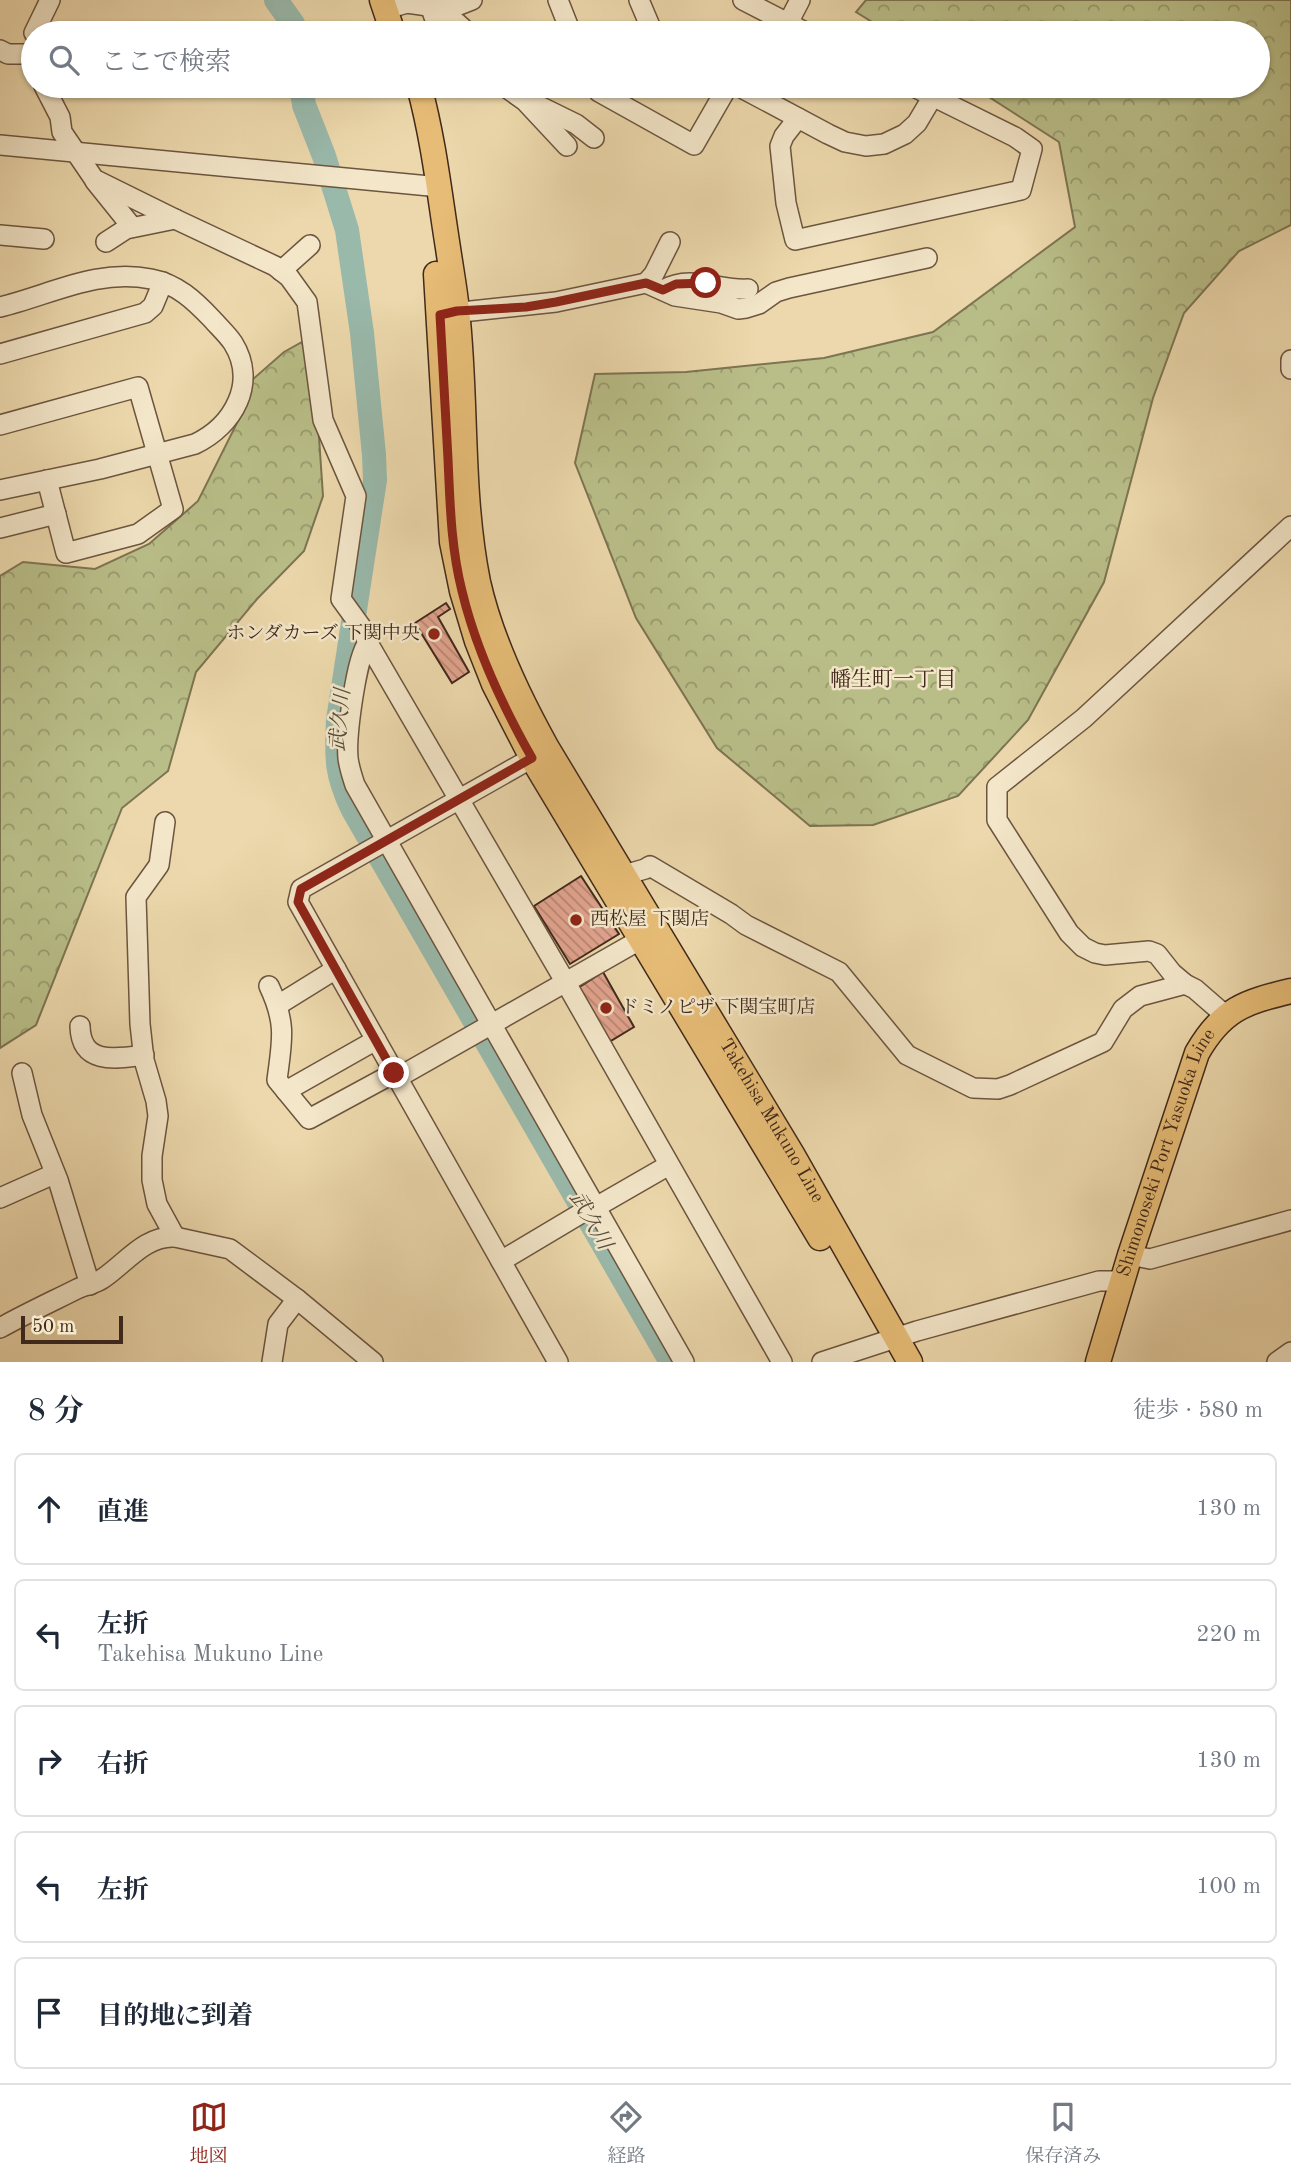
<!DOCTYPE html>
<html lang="ja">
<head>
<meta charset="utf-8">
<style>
  :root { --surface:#fff; --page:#f2f2f3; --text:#1f2937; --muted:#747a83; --line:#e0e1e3; --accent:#8f2418 }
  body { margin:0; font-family:"Old Standard TT","Noto Serif JP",serif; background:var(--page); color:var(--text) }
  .scale { position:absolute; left:21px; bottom:18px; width:102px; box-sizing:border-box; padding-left:7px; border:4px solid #41291b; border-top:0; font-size:19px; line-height:24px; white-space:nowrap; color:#41291b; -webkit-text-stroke:5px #f3e6c9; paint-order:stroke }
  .stop { position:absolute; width:21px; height:21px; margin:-16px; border:5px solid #8f2418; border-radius:50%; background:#fff }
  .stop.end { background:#8f2418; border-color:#fff; box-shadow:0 2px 7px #0008 }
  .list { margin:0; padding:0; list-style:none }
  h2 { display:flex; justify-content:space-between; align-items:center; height:91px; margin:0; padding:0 28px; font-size:30px }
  h2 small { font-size:23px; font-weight:400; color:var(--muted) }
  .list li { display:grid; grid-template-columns:46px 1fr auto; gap:21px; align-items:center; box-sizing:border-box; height:112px; margin:0 14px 14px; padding:0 14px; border:2px solid var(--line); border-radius:10px }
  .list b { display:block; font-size:26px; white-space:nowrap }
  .list p { margin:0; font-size:23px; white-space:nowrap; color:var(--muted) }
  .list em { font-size:23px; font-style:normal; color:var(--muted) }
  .icon { flex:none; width:38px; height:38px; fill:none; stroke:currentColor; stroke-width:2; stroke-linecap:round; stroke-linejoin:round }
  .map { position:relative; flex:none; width:1291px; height:1362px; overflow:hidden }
  .search { position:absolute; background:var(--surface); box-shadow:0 2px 5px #0004; left:21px; right:21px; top:21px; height:77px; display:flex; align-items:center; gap:18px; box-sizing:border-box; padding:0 24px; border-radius:38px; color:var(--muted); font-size:26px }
  .sheet { height:721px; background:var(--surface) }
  nav { display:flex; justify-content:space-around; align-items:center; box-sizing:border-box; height:98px; border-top:2px solid var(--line); background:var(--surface); font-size:19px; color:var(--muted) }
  nav a { display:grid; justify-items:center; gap:4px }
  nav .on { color:var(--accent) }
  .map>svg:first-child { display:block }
  .forest { fill:url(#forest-crowns); stroke:#7d7452; stroke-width:2 }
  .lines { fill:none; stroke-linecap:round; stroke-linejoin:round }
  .river { stroke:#99b9ab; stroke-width:24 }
  .building { fill:url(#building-back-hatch); stroke:#41291b; stroke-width:2 }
  .minor-casing { stroke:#6c553f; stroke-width:22 }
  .major-casing { stroke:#41291b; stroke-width:27 }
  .minor { stroke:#f3e6c9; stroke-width:19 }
  .major { stroke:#e6bc76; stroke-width:24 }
  .route { stroke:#8f2418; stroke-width:9 }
  .poi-dot { fill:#8f2418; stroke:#f3e6c9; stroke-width:2.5 }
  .labels { text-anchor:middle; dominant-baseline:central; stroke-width:5; stroke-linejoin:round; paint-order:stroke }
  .poi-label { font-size:19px; fill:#41291b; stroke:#f3e6c9; text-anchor:start }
  .street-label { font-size:19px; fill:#41291b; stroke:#f3e6c9 }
  .neighbourhood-label { font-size:21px; fill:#41291b; stroke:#f3e6c9 }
  .water-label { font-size:21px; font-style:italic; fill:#574d3f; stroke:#f3e6c9 }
</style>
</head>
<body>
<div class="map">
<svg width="1291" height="1362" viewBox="0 0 1291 1362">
  <defs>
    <pattern id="forest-crowns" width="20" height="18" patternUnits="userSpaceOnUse" patternTransform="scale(1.75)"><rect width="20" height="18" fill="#b9be88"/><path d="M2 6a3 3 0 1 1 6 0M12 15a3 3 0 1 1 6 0" fill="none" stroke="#989a6e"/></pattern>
    <pattern id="building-back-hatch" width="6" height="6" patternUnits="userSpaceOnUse" patternTransform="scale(1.75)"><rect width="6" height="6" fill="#e1a38e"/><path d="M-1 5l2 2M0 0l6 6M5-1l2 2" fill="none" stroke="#b88573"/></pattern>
  </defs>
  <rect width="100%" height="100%" fill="#ecd8ac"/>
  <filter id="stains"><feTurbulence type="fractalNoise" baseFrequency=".00286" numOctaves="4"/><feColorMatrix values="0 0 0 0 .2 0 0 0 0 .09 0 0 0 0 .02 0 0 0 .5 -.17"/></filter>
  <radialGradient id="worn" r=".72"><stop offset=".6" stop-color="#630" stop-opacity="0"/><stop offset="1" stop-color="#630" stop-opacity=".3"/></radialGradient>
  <g class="forest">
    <path d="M866,0h425v225l-52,26 -55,62 -31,85 -49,184 -76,138 -70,76 -85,29 -63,1 -93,-78 -81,-130 -61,-155 20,-89 91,-2 138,-14 109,-26 142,-105 -16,-85 -87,-56h286v-53h-368l-34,-21z"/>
    <path d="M302,342l14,51 7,103 -19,55 -47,48 -61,73 -28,99 -46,37 -86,217 -36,23v-472l23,-14 72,7 54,-25 49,-43 47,-94 7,-27 32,-28z"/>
  </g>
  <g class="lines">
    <g class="river">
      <path d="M276,0l17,24 1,9"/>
      <path d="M301,86l3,19 20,51 23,74 15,103 12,122 1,25 -37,240c-2,39 -2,55 15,90l318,552"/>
    </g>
  </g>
  <g class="building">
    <path d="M446,603l4,6 -12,8 31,55 -17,11 -37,-60z"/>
    <path d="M581,876l38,58 -49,30 -36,-58z"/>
    <path d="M603,972l31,55 -25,15 -31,-54z"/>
  </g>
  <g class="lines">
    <defs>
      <g id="minor">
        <path d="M558,0l13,33"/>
        <path d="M639,0l14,33"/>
        <path d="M743,0l64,33"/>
        <path d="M386,9l21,-6 42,6 23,-9"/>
        <path d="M432,11l2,6 23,6 11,10"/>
        <path d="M788,23l12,-23"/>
        <path d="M34,33l16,-33"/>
        <path d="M0,50l8,4h25"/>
        <path d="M44,86l16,31 2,15 32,47 81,40 100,47 14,11 18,25 16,118 33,76 -15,103 21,29 6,15 198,340 216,379"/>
        <path d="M504,86l21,15 42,45"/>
        <path d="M594,86l5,6 95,53 34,-59"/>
        <path d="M738,86l90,48 17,8 21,4 18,-2 21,-10 12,-11 16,-27"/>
        <path d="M517,95l59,29 18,14"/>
        <path d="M798,118l-14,18 -4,10 6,57 9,37 226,-50 11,-41 -17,-12 -103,-51"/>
        <path d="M0,145l440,42"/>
        <path d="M95,181l37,46"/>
        <path d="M0,235l44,4"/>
        <path d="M106,242l20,-13 49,-10"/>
        <path d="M281,271l29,-26"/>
        <path d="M646,283l8,-9 16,-32"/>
        <path d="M663,290c28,-16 56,1 85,-1"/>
        <path d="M0,307c50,-12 98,-39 151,-28 26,5 43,21 61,40 7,8 15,15 21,24 25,40 0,83 -38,101l-95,25 -100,21"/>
        <path d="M443,314l113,-12 90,-19 29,13 46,7 17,6 8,-1 13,-4 17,-12 13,-4 138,-30"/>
        <path d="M0,354l145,-41 8,-7 10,-24"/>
        <path d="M1291,360v9"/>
        <path d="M0,425l138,-38 35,122 -35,25 -72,19 -19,-73"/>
        <path d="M0,528l56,-14"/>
        <path d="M368,643c-12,14 -22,94 -20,115 1,9 4,18 7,27l329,577"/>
        <path d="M532,758l-231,131 -3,13 260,460"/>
        <path d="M165,822l-6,43 -23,32 4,127 4,36 12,41 2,15 -6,40v24l5,24 18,33"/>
        <path d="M624,875l21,-6 5,-3 81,48 15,11 93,47 68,83 66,33 25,1 12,-4 93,-43 20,-33 17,-13 45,-12"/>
        <path d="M269,986c18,38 13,55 8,94l32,39 85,-46"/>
        <path d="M278,1005l58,-36"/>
        <path d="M1226,1016l-31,-27 -10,-5 -13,-11 -15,-19 -8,-3 -44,4 -10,-2 -12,-6 -14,-14 -72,-113v-33l87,-69 207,-192"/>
        <path d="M80,1026c1,39 35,33 64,29"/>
        <path d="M22,1073l10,42 26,65 32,105"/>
        <path d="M397,1078l255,-145"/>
        <path d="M286,1091l90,-51"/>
        <path d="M0,1198l54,-24"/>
        <path d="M596,1207l73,-42"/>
        <path d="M1130,1255l20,4 141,-39"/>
        <path d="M501,1261l94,-56"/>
        <path d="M0,1328c25,-14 51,-26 77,-39 8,-4 18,-5 25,-10 23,-15 43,-44 73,-42l55,12 67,50 76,63"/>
        <path d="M272,1362l6,-38 19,-25"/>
        <path d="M822,1362l95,-31 182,-50h23"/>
        <path d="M1277,1362l14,-10"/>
      </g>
      <g id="major">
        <path d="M382,0l11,33"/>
        <path id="s1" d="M419,86c15,56 20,105 29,162 3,21 7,42 9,63 10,90 3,181 21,271 13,58 40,114 69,166l245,406 118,208"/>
        <path d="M436,274l16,268 10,49 15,50 17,43 38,74 288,480"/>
        <path id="s2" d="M1098,1362l32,-107 67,-202c25,-44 48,-51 94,-62"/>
      </g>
    </defs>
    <use href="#minor" class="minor-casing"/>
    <use href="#major" class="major-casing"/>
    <use href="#minor" class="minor"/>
    <use href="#major" class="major"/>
  </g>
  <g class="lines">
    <path class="route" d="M394,1073l-96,-171 3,-13 231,-131c-30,-53 -56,-108 -70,-167 -11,-43 -12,-88 -14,-132 -3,-48 -5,-96 -8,-144l17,-4 69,-4 30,-5 90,-19 17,7 13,-6 30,-1"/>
  </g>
  <g class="poi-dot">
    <circle cx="434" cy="634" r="7"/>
    <circle cx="576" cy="920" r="7"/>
    <circle cx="606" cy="1008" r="7"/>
  </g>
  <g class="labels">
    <g class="poi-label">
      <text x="420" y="634" text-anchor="end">ホンダカーズ 下関中央</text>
      <text x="590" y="920">西松屋 下関店</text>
      <text x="620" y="1008">ドミノピザ 下関宝町店</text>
    </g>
    <g class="street-label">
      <text stroke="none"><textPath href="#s1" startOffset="1116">Takehisa Mukuno Line</textPath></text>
      <text stroke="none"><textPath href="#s2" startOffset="220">Shimonoseki Port Yasuoka Line</textPath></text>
    </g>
    <g class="neighbourhood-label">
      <text x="893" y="680">幡生町一丁目</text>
    </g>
    <g class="water-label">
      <text transform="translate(341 720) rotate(-85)">武久川</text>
      <text transform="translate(590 1221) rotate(60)">武久川</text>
    </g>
  </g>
  <rect width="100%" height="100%" filter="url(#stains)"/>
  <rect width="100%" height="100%" fill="url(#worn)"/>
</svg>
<div class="scale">50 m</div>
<div class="stop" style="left:706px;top:283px"></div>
<div class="stop end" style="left:394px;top:1073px"></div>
<div class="search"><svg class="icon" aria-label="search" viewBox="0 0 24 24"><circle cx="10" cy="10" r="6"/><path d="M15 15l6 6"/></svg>ここで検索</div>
</div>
<section class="sheet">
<h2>8 分<small>徒歩 · 580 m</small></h2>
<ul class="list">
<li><svg class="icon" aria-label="ahead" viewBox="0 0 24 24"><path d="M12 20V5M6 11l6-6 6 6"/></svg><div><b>直進</b></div><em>130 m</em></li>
<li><svg class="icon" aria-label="left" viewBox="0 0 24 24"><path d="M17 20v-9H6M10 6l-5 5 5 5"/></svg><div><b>左折</b><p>Takehisa Mukuno Line</p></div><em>220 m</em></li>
<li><svg class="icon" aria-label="right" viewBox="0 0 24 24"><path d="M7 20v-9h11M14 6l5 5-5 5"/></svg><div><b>右折</b></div><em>130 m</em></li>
<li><svg class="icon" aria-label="left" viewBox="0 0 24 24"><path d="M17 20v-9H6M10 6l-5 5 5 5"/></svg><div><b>左折</b></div><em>100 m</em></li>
<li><svg class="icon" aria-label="arrive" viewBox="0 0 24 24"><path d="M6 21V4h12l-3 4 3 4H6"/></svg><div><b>目的地に到着</b></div></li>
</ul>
</section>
<nav>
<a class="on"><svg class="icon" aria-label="map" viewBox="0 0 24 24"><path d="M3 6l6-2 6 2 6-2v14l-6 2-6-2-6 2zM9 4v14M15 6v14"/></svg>地図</a>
<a><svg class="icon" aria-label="directions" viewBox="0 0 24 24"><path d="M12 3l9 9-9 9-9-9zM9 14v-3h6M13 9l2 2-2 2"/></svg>経路</a>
<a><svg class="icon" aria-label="saved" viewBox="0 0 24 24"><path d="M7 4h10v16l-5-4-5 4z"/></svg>保存済み</a>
</nav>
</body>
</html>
